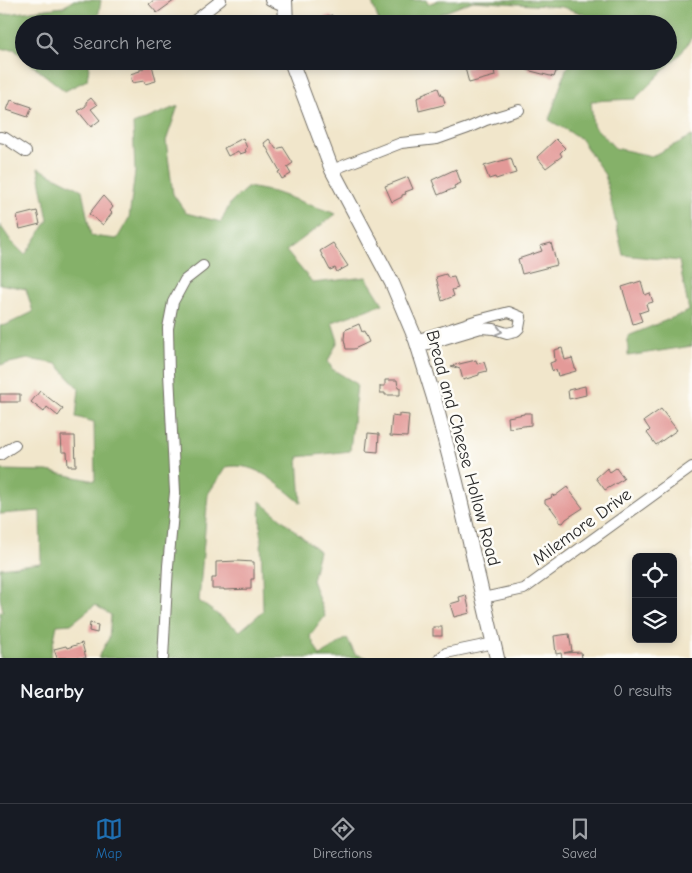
<!DOCTYPE html>
<html lang="en">
<head>
<meta charset="utf-8">
<style>
  :root { --surface:#171b24; --page:#20242c; --text:#f1f3f6; --muted:#9ea1a6; --line:#363941; --accent:#1f6fb2 }
  body { margin:0; font-family:"Comic Neue",sans-serif; background:var(--page); color:var(--text) }
  .controls { position:absolute; right:15px; bottom:15px; display:grid; overflow:hidden; border-radius:8px; box-shadow:0 2px 8px #0003 }
  .controls button { width:45px; height:45px; display:grid; place-items:center; padding:0; border:0; border-bottom:1px solid var(--line); background:var(--surface); color:var(--text); font:25px sans-serif }
  .list { margin:0; padding:0; list-style:none }
  h2 { display:flex; justify-content:space-between; align-items:center; height:65px; margin:0; padding:0 20px; font-size:21px }
  h2 small { font-size:16px; font-weight:400; color:var(--muted) }
  .icon { flex:none; width:28px; height:28px; fill:none; stroke:currentColor; stroke-width:2; stroke-linecap:round; stroke-linejoin:round }
  .map { position:relative; flex:none; width:692px; height:658px; overflow:hidden }
  .search { position:absolute; background:var(--surface); box-shadow:0 2px 8px #0003; left:15px; right:15px; top:15px; height:55px; display:flex; align-items:center; gap:12px; box-sizing:border-box; padding:0 18px; border-radius:28px; color:var(--muted); font-size:19px }
  .sheet { height:145px; background:var(--surface) }
  nav { display:flex; justify-content:space-around; align-items:center; box-sizing:border-box; height:70px; border-top:1px solid var(--line); background:var(--surface); font-size:14px; color:var(--muted) }
  nav a { display:grid; justify-items:center; gap:2px }
  nav .on { color:var(--accent) }
  .map>svg:first-child { display:block }
  .forest { fill:#85b169; stroke:#586e4a }
  .building { fill:#e39a98 }
  .lines { fill:none; stroke-linecap:round; stroke-linejoin:round }
  .street-casing { stroke:#706c63; stroke-width:12 }
  .secondary-casing { stroke:#706c63; stroke-width:16 }
  .street { stroke:#fff; stroke-width:10 }
  .secondary { stroke:#fff; stroke-width:14 }
  .oneway { stroke:#a0a0a0 }
  .labels { text-anchor:middle; dominant-baseline:central; stroke-width:5; stroke-linejoin:round; paint-order:stroke }
  .street-label { font-size:18px; fill:#2b2b2b; stroke:#fdfcf7 }
</style>
</head>
<body>
<div class="map">
<svg width="692" height="658" viewBox="0 0 692 658">
  <rect width="100%" height="100%" fill="#fdfcf7"/>
  <filter id="ink" filterUnits="userSpaceOnUse"><feTurbulence type="fractalNoise" baseFrequency=".02" numOctaves="2"/><feDisplacementMap in="SourceGraphic" scale="10" xChannelSelector="R" yChannelSelector="G"/><feConvolveMatrix kernelMatrix="1 2 1 2 8 2 1 2 1" color-interpolation-filters="sRGB"/></filter>
  <filter id="wash" filterUnits="userSpaceOnUse"><feTurbulence type="fractalNoise" baseFrequency=".0096" numOctaves="4" result="noise"/><feDisplacementMap in="SourceGraphic" scale="20" xChannelSelector="R" yChannelSelector="G"/><feGaussianBlur stdDeviation="1.12" result="paint"/><feColorMatrix in="noise" values="0 0 0 0 0 0 0 0 0 0 0 0 0 0 0 0 0 1.4 0 .05"/><feComposite in="paint" operator="in"/></filter>
  <g filter="url(#wash)">
    <rect width="100%" height="100%" fill="#f1e6cb"/>
    <g class="forest">
      <path d="M74,0h27l-4,24h-73v34l-10,-9h-14v-34l63,-8z"/>
      <path d="M371,0h55l2,4 11,-4h253v37l-10,15 -47,47 -44,2 2,24 22,23 37,8 40,-20v53l-2,1 2,12v144l-64,10v-20l61,-25 -10,-50 -56,-6 -18,-80 -25,-37 -31,-18 17,-51 8,-8h94v-37h-79l-5,-10 -22,-7 -89,-6 -58,23h-35z"/>
      <path d="M27,61h63l-3,19 -22,11z"/>
      <path d="M178,106l-12,35 7,53 13,19 35,9 10,-20 17,-15 26,5 62,22 -50,37 27,32 53,-6 17,27 -51,18 6,19 -10,20 4,8 25,15 -7,67 -52,6 3,46c-23,-18 -44,-42 -75,-36l-18,27 -9,107 41,30 23,-20 -3,-110 59,50 -7,29 13,36 -15,20 10,20 27,-18 8,16 13,4h-270l11,-20 2,-23 -16,-10 -24,19 -14,1 -7,33h-50v-46l3,-1 -3,-13v-30l41,-5 -1,-52 -40,3v-44l47,1 48,10 -1,-59 -18,-5 3,-28 -22,-25 -29,-5 -28,6v-39l6,-1 27,-13 -7,-23 -26,-5v-59l11,16 14,14 23,-35 -10,-52 44,22 9,46 26,3 12,-21 6,-46 -2,-48z"/>
    </g>
    <g id="blocks">
      <g class="building">
        <path d="M154,0h21l-18,13 -8,-9z"/>
        <path d="M332,15l2,9h-9l-2,-7z"/>
        <path d="M151,61l5,20 -11,3 -1,-3 -12,2 -2,-9 10,-3v-2l4,-1 -1,-5z"/>
        <path d="M473,61h20l2,15 -26,7 -4,-15 6,-1z"/>
        <path d="M530,61h30l-6,16 -27,-7z"/>
        <path d="M438,88l3,8h2l2,7 -2,2 -24,6 -2,-13 6,-2 -1,-2z"/>
        <path d="M91,98l6,7 -6,4 9,11 -9,7 -13,-16 8,-5v-4z"/>
        <path d="M11,100l21,7 -4,10 -21,-7z"/>
        <path d="M243,138l4,10 -2,1 1,3 -6,2 -2,-3 -10,5 -4,-8z"/>
        <path d="M269,139l7,10 7,-2 10,16 -6,4 4,7 -9,5 -4,-7 2,-1 -16,-28z"/>
        <path d="M556,139l9,9 -5,5 2,3 -16,12 -9,-11z"/>
        <path d="M511,158l5,15 -14,4 -6,2 -1,-2 -6,2 -5,-13z"/>
        <path d="M456,169l5,14 -7,3 1,2 -17,7 -6,-15z"/>
        <path d="M408,177l5,12 -8,3 1,2 -4,1v2l-10,5 -7,-16z"/>
        <path d="M103,196l10,11 -3,4 2,2 -9,12 -14,-11z"/>
        <path d="M37,211l3,13 -20,5 -3,-13z"/>
        <path d="M333,243l15,23 -11,6 -2,-4 -5,2 -10,-19z"/>
        <path d="M551,243l6,22 -35,9 -4,-15 24,-8 -2,-5z"/>
        <path d="M446,274l2,4 6,-1 4,11 -6,2 2,6 -12,5 -6,-24z"/>
        <path d="M641,281l4,14 5,-2 3,9 -7,2 2,6 -9,3 3,8 -9,3 -11,-37z"/>
        <path d="M359,324l3,8 2,-1 5,11 -15,7h-8l-2,-10 1,-9z"/>
        <path d="M562,348l3,12 7,-2 4,13 -18,5 -2,-6 -3,1 -1,-1 -2,-7 5,-2 -1,-11z"/>
        <path d="M476,360l1,4 7,-2 3,9 -8,2v2l-16,5 -3,-11 -9,-3z"/>
        <path d="M385,380h12l1,7h2v8h-15v-2h-5v-7h5z"/>
        <path d="M585,386l1,9 -17,4 -1,-9z"/>
        <path d="M40,391l23,18 -5,7 -11,-9 -3,5 -13,-10z"/>
        <rect x="0" y="394" width="20" height="8"/>
        <path d="M661,409l16,21 -21,15 -9,-12 3,-3 -6,-9z"/>
        <path d="M524,413h7v12l-22,3 -1,-11 16,-3z"/>
        <path d="M399,414l10,1 -2,22 -17,-1 2,-20 7,1z"/>
        <path d="M368,433l11,1 -1,18 -12,-1z"/>
        <path d="M61,436h14l1,30h-8l-1,-14h-5z"/>
        <path d="M607,468l3,4 6,-4 8,11 -19,11 -9,-12z"/>
        <path d="M567,487l16,21 -17,11 -3,4 -4,-1v-3l-8,-11 -6,-5v-3l6,-2 1,-3 3,1z"/>
        <path d="M237,561l17,1v17h-3v10l-27,1v-1h-12v-11h4v-16z"/>
        <path d="M466,595l4,18 -16,4 -4,-13 10,-3 -1,-4z"/>
        <path d="M90,623l8,2 -1,8 -8,-2z"/>
        <rect x="433" y="627" width="9" height="9"/>
        <path d="M569,634l3,17 -8,2 17,-1 1,6h-20l-1,-5 -5,1 -2,-18z"/>
        <path d="M82,643l4,15h-29l-3,-9 12,-3 1,2z"/>
      </g>
    </g>
  </g>
  <g filter="url(#ink)">
    <use href="#blocks" fill-opacity="0" stroke="#706c63" stroke-width="1"/>
    <g class="lines">
      <defs>
        <g id="street">
          <path d="M270,0l16,7"/>
          <path d="M190,24l31,-24"/>
          <path d="M0,137l5,1 21,14"/>
          <path d="M332,170l69,-27 36,-4 31,-11 18,-8 33,-10"/>
          <path d="M416,340l62,-20 31,-8 12,5 -2,11 -3,3 -9,2 -13,-4 -13,-1 -63,19"/>
          <path d="M0,455l15,-10"/>
          <path d="M483,598l41,-9 168,-122"/>
          <path d="M163,658l5,-92 7,-74 -6,-119 -1,-45 5,-26 12,-22 18,-14"/>
          <path d="M440,658l6,-5 48,-10"/>
        </g>
        <g id="secondary">
          <path d="M285,0l1,24"/>
          <path d="M291,61l41,109 60,113 24,57 18,58 22,84 41,176"/>
        </g>
      </defs>
      <use href="#street" class="street-casing"/>
      <use href="#secondary" class="secondary-casing"/>
      <use href="#street" class="street"/>
      <use href="#secondary" class="secondary"/>
    </g>
    <defs><path id="oneway-chevron" d="M-2-3.5L2.5 0L-2 3.5" fill="none" stroke-width="1.6" stroke-linecap="round" stroke-linejoin="round" transform="scale(1.25)"/></defs>
    <use class="oneway" href="#oneway-chevron" transform="translate(499 331) rotate(15)"/>
  </g>
  <g class="labels">
    <g class="street-label">
      <text transform="translate(463 448) rotate(75)">Bread and Cheese Hollow Road</text>
      <text transform="translate(582 527) rotate(-36)">Milemore Drive</text>
    </g>
  </g>
</svg>
<div class="controls">
<button><svg class="icon" aria-label="locate" viewBox="0 0 24 24"><circle cx="12" cy="12" r="6"/><path d="M12 2v4M12 18v4M2 12h4M18 12h4"/></svg></button>
<button><svg class="icon" aria-label="layers" viewBox="0 0 24 24"><path d="M12 4l9 5-9 5-9-5zM3 14l9 5 9-5"/></svg></button>
</div>
<div class="search"><svg class="icon" aria-label="search" viewBox="0 0 24 24"><circle cx="10" cy="10" r="6"/><path d="M15 15l6 6"/></svg>Search here</div>
</div>
<section class="sheet">
<h2>Nearby<small>0 results</small></h2>
<ul class="list">
</ul>
</section>
<nav>
<a class="on"><svg class="icon" aria-label="map" viewBox="0 0 24 24"><path d="M3 6l6-2 6 2 6-2v14l-6 2-6-2-6 2zM9 4v14M15 6v14"/></svg>Map</a>
<a><svg class="icon" aria-label="directions" viewBox="0 0 24 24"><path d="M12 3l9 9-9 9-9-9zM9 14v-3h6M13 9l2 2-2 2"/></svg>Directions</a>
<a><svg class="icon" aria-label="saved" viewBox="0 0 24 24"><path d="M7 4h10v16l-5-4-5 4z"/></svg>Saved</a>
</nav>
</body>
</html>
